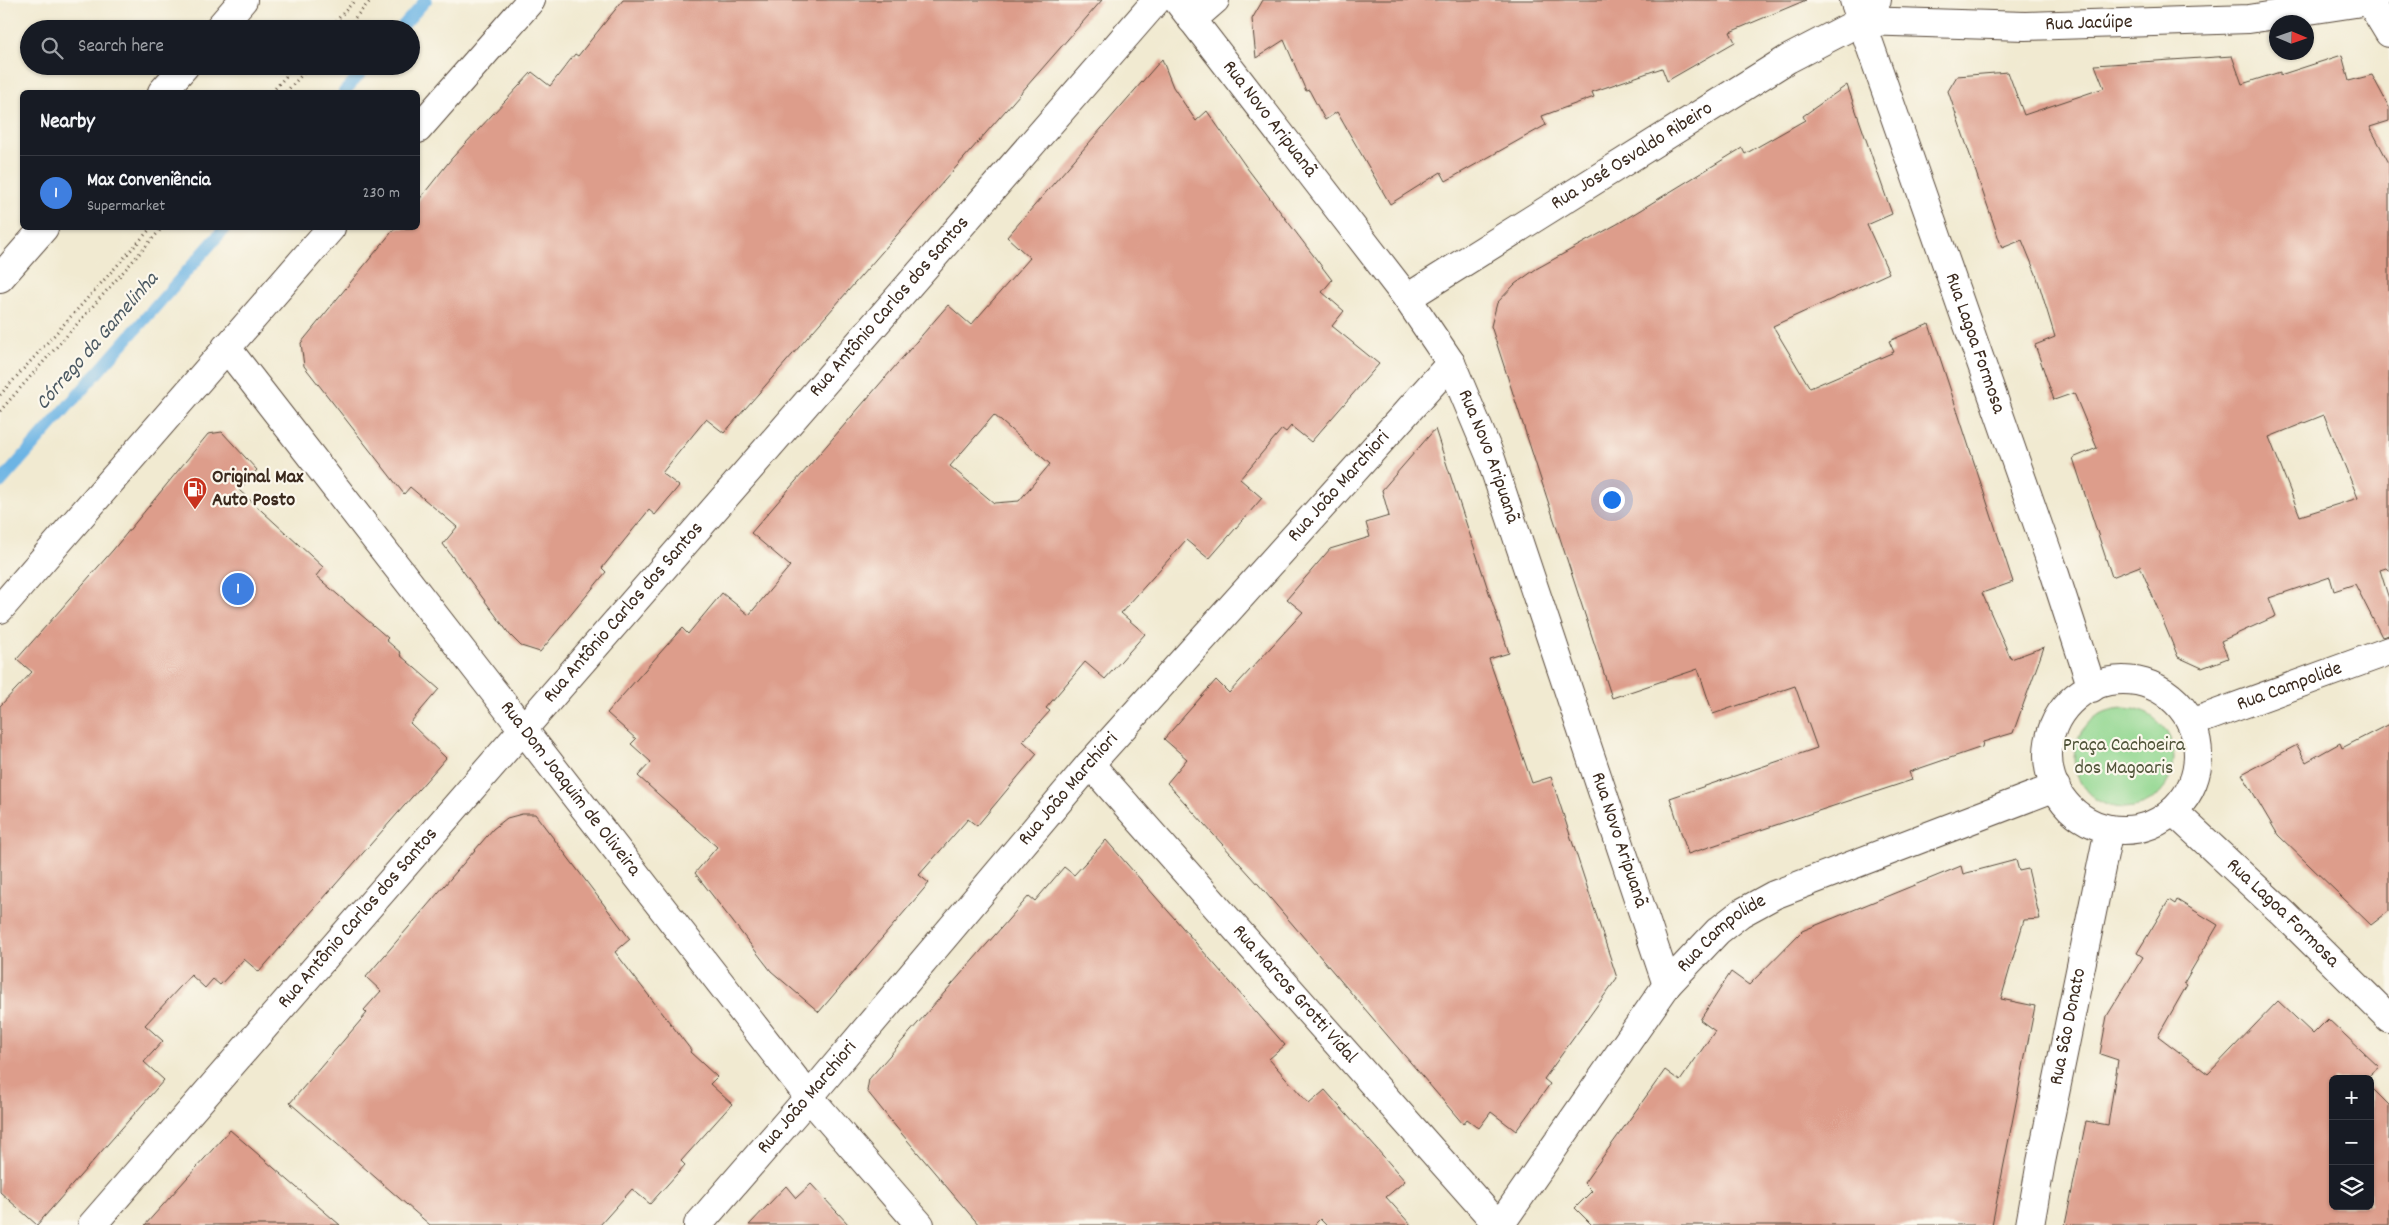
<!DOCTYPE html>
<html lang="en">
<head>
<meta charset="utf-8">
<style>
  :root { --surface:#171b24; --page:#242831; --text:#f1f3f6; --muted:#9ea1a6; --line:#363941; --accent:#b45309 }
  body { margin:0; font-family:Dekko,sans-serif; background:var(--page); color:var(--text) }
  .controls { position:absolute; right:15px; bottom:15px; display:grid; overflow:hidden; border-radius:8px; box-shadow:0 1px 4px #0004 }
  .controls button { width:45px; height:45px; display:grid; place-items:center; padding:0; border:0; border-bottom:1px solid var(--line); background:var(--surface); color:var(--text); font:25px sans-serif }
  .compass { position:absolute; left:2269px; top:15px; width:45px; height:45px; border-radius:50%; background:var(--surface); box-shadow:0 1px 4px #0004; rotate:92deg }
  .you { position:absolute; left:1611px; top:499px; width:18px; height:18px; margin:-12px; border:4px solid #fff; border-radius:50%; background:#1a73e8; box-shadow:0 0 0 8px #1a73e833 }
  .badge { display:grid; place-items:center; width:32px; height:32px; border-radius:50%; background:var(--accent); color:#fff; font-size:16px; font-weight:700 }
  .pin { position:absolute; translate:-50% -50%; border:2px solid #fff; box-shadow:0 1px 5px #0006 }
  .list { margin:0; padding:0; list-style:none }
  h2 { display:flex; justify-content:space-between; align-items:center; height:65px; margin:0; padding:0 20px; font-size:21px }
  h2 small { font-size:16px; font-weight:400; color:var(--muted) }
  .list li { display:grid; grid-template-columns:32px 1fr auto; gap:15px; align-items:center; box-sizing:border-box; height:75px; padding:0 20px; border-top:1px solid var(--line) }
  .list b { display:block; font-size:19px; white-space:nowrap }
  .list p { margin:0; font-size:16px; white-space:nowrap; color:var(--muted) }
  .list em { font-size:16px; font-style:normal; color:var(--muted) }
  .icon { flex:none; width:28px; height:28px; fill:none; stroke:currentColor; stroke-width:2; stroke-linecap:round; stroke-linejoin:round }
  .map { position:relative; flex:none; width:2389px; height:1225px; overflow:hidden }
  .search { position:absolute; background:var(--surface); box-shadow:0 1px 4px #0004; left:20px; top:20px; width:400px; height:55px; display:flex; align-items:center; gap:12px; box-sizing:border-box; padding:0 18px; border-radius:28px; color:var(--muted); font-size:19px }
  .panel { position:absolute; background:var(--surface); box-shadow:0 1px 4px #0004; left:20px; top:90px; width:400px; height:140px; border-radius:8px }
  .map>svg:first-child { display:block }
  .green { fill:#92d790; stroke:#668057 }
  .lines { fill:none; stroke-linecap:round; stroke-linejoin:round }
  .stream { stroke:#6cb4e4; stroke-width:12 }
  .building { fill:#dd9d8b; fill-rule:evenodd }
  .minor-casing { stroke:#564739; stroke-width:30 }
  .secondary-casing { stroke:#564739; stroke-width:30 }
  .path { stroke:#564739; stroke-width:3; stroke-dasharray:1 4; stroke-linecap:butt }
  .minor { stroke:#fff; stroke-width:28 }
  .secondary { stroke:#fff; stroke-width:28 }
  .labels { text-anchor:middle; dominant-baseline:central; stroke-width:4.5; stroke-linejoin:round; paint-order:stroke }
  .street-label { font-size:20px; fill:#3b2a1e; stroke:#fbf7ec }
  .poi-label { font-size:20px; font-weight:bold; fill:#3b2a1e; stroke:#fbf7ec; text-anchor:start }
  .park-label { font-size:20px; fill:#51553a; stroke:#fbf7ec }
  .water-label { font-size:21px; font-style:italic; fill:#4c5a63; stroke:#fbf7ec }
</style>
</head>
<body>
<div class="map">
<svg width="2389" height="1225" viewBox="0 0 2389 1225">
  <rect width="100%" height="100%" fill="#fbf7ec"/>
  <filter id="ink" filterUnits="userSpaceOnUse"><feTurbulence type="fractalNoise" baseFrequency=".02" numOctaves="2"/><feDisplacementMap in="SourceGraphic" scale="10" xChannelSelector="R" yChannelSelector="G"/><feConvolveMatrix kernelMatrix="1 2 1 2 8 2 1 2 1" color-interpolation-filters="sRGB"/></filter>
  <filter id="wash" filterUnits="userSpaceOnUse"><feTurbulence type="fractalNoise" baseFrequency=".0096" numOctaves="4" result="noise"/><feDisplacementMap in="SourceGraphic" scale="20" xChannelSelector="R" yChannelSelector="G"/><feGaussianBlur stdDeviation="1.12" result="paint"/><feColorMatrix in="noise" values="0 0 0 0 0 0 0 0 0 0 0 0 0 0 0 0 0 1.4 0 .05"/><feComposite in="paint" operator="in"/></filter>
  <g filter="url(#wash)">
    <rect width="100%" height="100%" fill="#f1ead1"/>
    <circle class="green" cx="2124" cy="758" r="50"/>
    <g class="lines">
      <g class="stream">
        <path d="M400,29l26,-29"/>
        <path d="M344,92l23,-26"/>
        <path d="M0,483l225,-255"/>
      </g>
    </g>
    <g id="blocks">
      <g class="building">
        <path d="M623,0h479l-378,433 -18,-14 -44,54 17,13 -24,29 -6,-5 -47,58 4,4 -66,80 -19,-6 -11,-11 -67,-91 14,-17 -47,-40 -6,7 -100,-128 -3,-23 94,-115h23v-27l34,-43 67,-72 13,-14 18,14 25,-32 3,2z"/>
        <path d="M1263,0h543l-76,32 5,10 -68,39 -5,-13 -70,24 2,5 -52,19 4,9 -100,56 -5,-9 -51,32 -53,-92 -12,8 -16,-30 -3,1 -22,-51 -28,18 -4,-39z"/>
        <path d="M2342,55l7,26 23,-6 17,32v14l-19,6 19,36v408l-3,-3 -6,2 9,29v36l-7,2 -27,-53 -21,7 -4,-14 -61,21 7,18 -55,25 7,17 -26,10 -24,-11 -38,-91 -28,11 -39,-119 24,-10 -23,-55 -20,7 -19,-55 20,-8 -19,-63 -14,-34 -20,8 -54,-157 9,-15 51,-4 16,43 80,-27 -9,-23 137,-9 10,28 38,-12v3zM2324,415l34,83 -58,18 -31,-79z"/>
        <path d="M1162,59l11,28 23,34 11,-10 40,57 85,112 -10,12 22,19 -12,15 47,38 -68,78 -20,-16 -5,6 -4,-3 -42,50 22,19 -53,61 -23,-19 -65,73 24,21 -40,45 -20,-17 -39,46 4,3 -27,30 14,13 -60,72 -9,-7 -49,56 10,8 -110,129 -48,-41 -76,-98 22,-26 -79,-71 13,-14 -20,-18 5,-5 -29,-26 75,-85 6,6 34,-41 27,22 41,-49 -39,-33 197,-228 23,20 59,-67 -23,-21zM994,415l56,49 -31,37 -25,2 -44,-37z"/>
        <path d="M1847,85l45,129 -25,11 22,48 -116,53 37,62 84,-36 -5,-11 40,-17 84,258 -31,11 29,66 33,-12 -31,86 -30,9 -1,5 -73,25 3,8 -224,74 -18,-56 147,-50 -22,-62 -82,28 -15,-45 -86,29 -121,-372 6,-23 18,-19 21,-15 83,-46 123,-75 3,6 60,-34 -2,-4z"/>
        <path d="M1435,429l74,224 -20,6 43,124 19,-6 66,201 -73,101 6,5 -34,47 -25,-19 -12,16 -12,-9 -4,5 -204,-239 -92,-102 20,-24 -23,-20 52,-59 13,13 74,-81 -16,-13 43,-50 40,-12 -4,-14 23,-7 -7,-26z"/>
        <path d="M222,432l35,38 -18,20 84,77 -7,9 72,62 -2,2 15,13 -1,2 39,34 -29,34 36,35 -187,214 -15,-13 -24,26 -7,-6 -8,9 -14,-13 -46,50 18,16 -19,21 20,18 -127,145 -37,-33v-486l32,-34 -15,-13 96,-109 95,-116z"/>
        <path d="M2389,724v187l-18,14 -93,-90 -36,-61 55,-29 9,17 34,-19 2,5z"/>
        <path d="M522,814h13l95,125 -15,13 76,98 -1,2 27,25 -7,7 22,20 -51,57 4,4 -35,39 -18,-15 -32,36h-170l-140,-122 77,-90 -3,-3 17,-19 -15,-14 127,-148 14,-11z"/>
        <path d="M1106,840l179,205 -16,14 40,45 16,-14 80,91 -19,16 25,28h-85l-6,-6 -6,6h-335l-83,-98 -29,-36 2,-12 160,-183 6,5 29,-34 10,8z"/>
        <path d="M2016,860l3,11 9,-2 12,50 -16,1 -23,79 34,7 -43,219h-400l-17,-17 17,-17 -8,-8 81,-113 15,11 35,-50 -15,-11 31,-48 18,13 53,-54 159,-65 2,8z"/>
        <path d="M2169,900l6,4 2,-4 41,25 -34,58 3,2 -29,51 50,38 70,-73 35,33 15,-15 51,48 -14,12h-32v127h37v-120l19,19v120h-324l21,-104 22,4 10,-65 -18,-6 7,-38 36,-59 -6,-4z"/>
        <path d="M230,1130l110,95h-195z"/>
        <path d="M811,1184l38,41h-100l37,-39 10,12z"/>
      </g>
    </g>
  </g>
  <g filter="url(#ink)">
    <use href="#blocks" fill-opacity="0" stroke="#564739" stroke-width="1"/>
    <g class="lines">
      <defs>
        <g id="minor">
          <path id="s1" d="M1177,0l230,298 44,65 39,93 177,529"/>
          <path id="s2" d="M1854,0l198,565 40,123"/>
          <path d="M2369,0l20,33"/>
          <path d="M1192,20l23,-20"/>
          <path id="s3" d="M1861,21l164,5 224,-7 126,-19"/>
          <path id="s4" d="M1407,298l381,-239 73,-38 16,-21"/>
          <path id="s5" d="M226,347l583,750 111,128"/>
          <circle cx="2123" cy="755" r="75"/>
          <path id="s6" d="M2191,723l198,-72"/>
          <path id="s7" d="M1090,764l408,461"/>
          <path id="s8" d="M2173,811l111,103 105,104"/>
          <path id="s9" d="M92,1225l1065,-1225"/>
          <path id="s10" d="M698,1225l111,-128 281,-333 361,-401"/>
          <path id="s11" d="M1500,1225l167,-240 51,-54 23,-18 33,-18 282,-108"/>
          <path id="s12" d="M2030,1225l11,-63 68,-333"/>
        </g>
        <g id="secondary">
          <path d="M218,29l25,-29"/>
          <path d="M162,92l23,-26"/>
          <path d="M418,129l113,-129"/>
          <path d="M0,278l44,-50"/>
          <path d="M0,609l331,-381"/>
        </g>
      </defs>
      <use href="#minor" class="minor-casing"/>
      <use href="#secondary" class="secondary-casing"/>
      <g class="path">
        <path d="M329,29l26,-29"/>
        <path d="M345,29l26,-29"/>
        <path d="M272,92l23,-26"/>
        <path d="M286,92l24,-26"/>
        <path d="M0,395l151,-167"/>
        <path d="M0,411l162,-183"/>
      </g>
      <use href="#minor" class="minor"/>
      <use href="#secondary" class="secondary"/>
    </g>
  </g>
  <defs>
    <symbol id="fuel-pin" viewBox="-11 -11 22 30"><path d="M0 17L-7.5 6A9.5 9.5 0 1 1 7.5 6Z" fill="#c8321e" stroke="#fbf7ec"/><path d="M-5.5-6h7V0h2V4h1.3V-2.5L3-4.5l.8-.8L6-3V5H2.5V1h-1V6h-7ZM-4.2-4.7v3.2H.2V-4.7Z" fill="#fff"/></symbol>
  </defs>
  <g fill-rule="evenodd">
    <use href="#fuel-pin" x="181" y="475" width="28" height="38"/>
  </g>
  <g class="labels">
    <g class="street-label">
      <text stroke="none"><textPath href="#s3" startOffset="228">Rua Jacúipe</textPath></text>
      <text stroke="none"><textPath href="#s1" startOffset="151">Rua Novo Aripuanã</textPath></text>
      <text stroke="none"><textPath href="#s4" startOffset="266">Rua José Osvaldo Ribeiro</textPath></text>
      <text stroke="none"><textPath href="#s9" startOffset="1216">Rua Antônio Carlos dos Santos</textPath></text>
      <text stroke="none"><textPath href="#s2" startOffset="364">Rua Lagoa Formosa</textPath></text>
      <text stroke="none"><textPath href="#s1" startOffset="556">Rua Novo Aripuanã</textPath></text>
      <text stroke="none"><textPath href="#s10" startOffset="978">Rua João Marchiori</textPath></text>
      <text stroke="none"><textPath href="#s9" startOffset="811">Rua Antônio Carlos dos Santos</textPath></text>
      <text stroke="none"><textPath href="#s6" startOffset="105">Rua Campolide</textPath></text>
      <text stroke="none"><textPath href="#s5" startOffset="560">Rua Dom Joaquim de Oliveira</textPath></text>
      <text stroke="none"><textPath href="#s10" startOffset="572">Rua João Marchiori</textPath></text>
      <text stroke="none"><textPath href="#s1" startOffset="961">Rua Novo Aripuanã</textPath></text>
      <text stroke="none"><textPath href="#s8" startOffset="150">Rua Lagoa Formosa</textPath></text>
      <text stroke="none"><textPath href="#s9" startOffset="406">Rua Antônio Carlos dos Santos</textPath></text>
      <text stroke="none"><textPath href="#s11" startOffset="368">Rua Campolide</textPath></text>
      <text stroke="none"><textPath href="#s7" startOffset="308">Rua Marcos Grotti Vidal</textPath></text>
      <text stroke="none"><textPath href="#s12" startOffset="202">Rua São Donato</textPath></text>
      <text stroke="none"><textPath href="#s10" startOffset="168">Rua João Marchiori</textPath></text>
    </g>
    <g class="poi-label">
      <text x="212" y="478">Original Max<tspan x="212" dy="23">Auto Posto</tspan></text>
    </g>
    <g class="park-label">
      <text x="2124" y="746">Praça Cachoeira<tspan x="2124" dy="23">dos Magoaris</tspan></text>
    </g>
    <g class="water-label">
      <text transform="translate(98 342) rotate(-49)">Córrego da Gamelinha</text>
    </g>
  </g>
</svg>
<div class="controls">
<button>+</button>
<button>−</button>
<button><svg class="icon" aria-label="layers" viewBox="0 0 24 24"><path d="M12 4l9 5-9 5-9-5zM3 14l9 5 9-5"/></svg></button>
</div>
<svg class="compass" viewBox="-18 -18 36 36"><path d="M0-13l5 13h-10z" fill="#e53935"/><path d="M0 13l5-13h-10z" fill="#9ea1a6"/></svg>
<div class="you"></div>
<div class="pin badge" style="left:238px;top:589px;background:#3f7fe0">1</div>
<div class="search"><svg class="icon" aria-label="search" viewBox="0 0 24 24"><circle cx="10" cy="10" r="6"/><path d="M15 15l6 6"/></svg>Search here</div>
<section class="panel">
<h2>Nearby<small></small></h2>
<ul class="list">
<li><span class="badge" style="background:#3f7fe0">1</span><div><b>Max Conveniência</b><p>Supermarket</p></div><em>230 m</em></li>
</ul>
</section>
</div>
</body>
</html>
